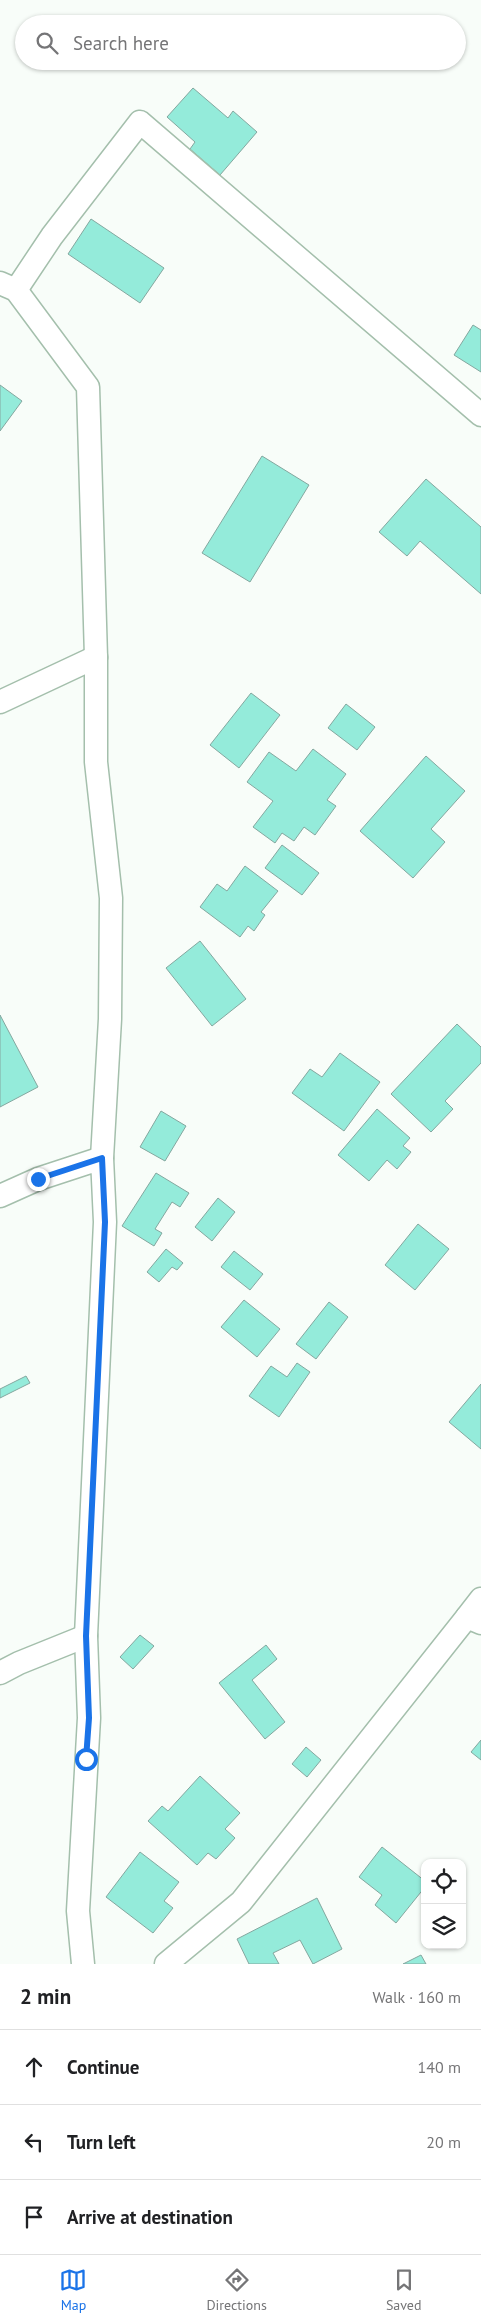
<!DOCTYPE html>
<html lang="en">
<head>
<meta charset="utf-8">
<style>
  :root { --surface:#fff; --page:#f6f6f6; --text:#202124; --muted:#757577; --line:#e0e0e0; --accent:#1a73e8 }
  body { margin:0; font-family:"PT Sans",sans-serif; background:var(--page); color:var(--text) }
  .controls { position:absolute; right:15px; bottom:15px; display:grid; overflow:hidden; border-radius:10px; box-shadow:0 1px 4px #0004 }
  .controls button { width:45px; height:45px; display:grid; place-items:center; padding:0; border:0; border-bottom:1px solid var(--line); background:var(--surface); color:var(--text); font:25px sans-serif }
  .stop { position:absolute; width:15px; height:15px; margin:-11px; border:4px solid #1a73e8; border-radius:50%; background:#fff }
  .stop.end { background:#1a73e8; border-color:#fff; box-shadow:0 1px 5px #0008 }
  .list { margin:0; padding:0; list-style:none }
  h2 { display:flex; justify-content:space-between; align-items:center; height:65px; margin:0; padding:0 20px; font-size:21px }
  h2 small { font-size:16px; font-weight:400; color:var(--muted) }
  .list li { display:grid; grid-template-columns:32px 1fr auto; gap:15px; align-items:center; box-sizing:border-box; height:75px; padding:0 20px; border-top:1px solid var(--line) }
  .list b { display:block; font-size:19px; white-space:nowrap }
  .list em { font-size:16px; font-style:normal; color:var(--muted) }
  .icon { flex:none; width:28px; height:28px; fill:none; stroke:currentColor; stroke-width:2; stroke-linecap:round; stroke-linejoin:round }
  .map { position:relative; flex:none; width:481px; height:1964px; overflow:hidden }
  .search { position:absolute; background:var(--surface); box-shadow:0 1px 4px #0004; left:15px; right:15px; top:15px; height:55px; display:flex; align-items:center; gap:12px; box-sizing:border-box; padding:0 18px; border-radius:28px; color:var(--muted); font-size:19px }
  .sheet { height:290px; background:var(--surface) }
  nav { display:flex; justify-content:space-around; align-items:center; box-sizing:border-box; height:70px; border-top:1px solid var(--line); background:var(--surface); font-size:14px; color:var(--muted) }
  nav a { display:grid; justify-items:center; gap:2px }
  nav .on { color:var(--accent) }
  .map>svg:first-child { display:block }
  .building { fill:#94ebda; stroke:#84a79f }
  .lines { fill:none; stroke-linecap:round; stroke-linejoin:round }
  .street-casing { stroke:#a4bfac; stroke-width:25 }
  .street { stroke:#fff; stroke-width:22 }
  .route { stroke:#1a73e8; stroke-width:6 }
</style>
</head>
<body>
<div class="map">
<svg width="481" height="1964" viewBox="0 0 481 1964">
  <rect width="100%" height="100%" fill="#f8fdf9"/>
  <g class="building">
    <path d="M193,88l35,30 5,-7 24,21 -37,43 -30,-26 5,-7 -28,-25z"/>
    <path d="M91,219l73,49 -24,35 -72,-49z"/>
    <path d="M473,325l8,5v42l-27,-17z"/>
    <path d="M0,385l22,16 -22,30z"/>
    <path d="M262,456l47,29 -59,97 -48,-29z"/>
    <path d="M426,479l55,48v67l-61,-53 -13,15 -28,-24z"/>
    <path d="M251,693l29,22 -41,53 -29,-23z"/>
    <path d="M346,704l29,23 -18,23 -29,-22z"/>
    <path d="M313,749l33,25 -19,26 9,6 -21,29 -11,-8 -10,14 -12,-8 -7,10 -22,-16 20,-26 -26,-19 22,-30 27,19z"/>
    <path d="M426,756l39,35 -34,38 14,13 -32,36 -53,-47z"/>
    <path d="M282,845l37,28 -17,22 -37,-27z"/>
    <path d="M245,866l33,25 -17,21 4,3 -11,16 -6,-5 -8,11 -40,-30 17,-23 10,7z"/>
    <path d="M200,941l46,58 -34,27 -46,-58z"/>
    <path d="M0,1015l38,72 -38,20z"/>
    <path d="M457,1024l24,23v16l-36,38 8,8 -22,23 -40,-38z"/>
    <path d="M340,1053l40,29 -36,49 -52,-38 18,-24 12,8z"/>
    <path d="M377,1109l33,29 -7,8 8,6 -14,17 -10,-9 -18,21 -31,-26z"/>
    <path d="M161,1111l25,15 -21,35 -25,-14z"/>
    <path d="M156,1173l33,20 -9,14 -8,-5 -17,27 7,4 -8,13 -32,-20z"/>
    <path d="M218,1198l17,14 -23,29 -17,-14z"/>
    <path d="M418,1224l31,25 -34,41 -30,-25z"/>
    <path d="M166,1249l17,14 -6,7 -5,-3 -13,15 -12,-10z"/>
    <path d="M234,1251l29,23 -13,16 -29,-23z"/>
    <path d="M244,1300l36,29 -23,28 -36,-30z"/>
    <path d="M329,1302l19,15 -32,42 -20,-15z"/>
    <path d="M297,1363l13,9 -31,45 -30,-21 22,-30 16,11z"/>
    <path d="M26,1376l4,7 -30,15v-9z"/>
    <path d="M481,1384v65l-32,-27z"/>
    <path d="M140,1635l14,11 -21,23 -13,-12z"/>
    <path d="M266,1645l11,14 -25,21 33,42 -20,17 -46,-56z"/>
    <path d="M481,1740v20l-10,-8z"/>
    <path d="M306,1747l15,13 -14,17 -15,-13z"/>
    <path d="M200,1776l40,37 -15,16 10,9 -19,21 -8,-6 -11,12 -49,-44 14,-15 6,5z"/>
    <path d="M382,1847l43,34v6l-29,36 -21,-18 7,-10 -23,-18z"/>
    <path d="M140,1852l39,30 -15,19 9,7 -20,25 -47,-36z"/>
    <path d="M317,1898l25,51 -29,15 -13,-24 -27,13 6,11h-30l-12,-25z"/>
    <path d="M421,1955l5,9h-23z"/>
  </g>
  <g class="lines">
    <defs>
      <g id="street">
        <path d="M0,283l16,7 72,97 8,270v105l15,136 -1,121 -8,139"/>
        <path d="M16,290l36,-54 88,-114 341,293"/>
        <path d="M0,702l96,-45"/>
        <path d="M0,1196l38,-17 64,-21 3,64 -19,414 3,82 -11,193 5,53"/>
        <path d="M467,1617l14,-18"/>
        <path d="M0,1673l19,-10 67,-27"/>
        <path d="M166,1964l75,-62 226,-285 14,6"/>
      </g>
    </defs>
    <use href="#street" class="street-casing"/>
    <use href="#street" class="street"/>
  </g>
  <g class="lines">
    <path class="route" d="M38,1179l64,-21 3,64 -19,414 3,82 -3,41"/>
  </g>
</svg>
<div class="controls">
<button><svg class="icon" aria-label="locate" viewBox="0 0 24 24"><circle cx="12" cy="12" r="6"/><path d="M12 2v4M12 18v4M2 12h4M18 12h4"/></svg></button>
<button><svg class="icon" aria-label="layers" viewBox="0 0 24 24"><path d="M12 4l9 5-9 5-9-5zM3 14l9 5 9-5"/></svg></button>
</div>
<div class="stop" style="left:86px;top:1759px"></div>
<div class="stop end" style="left:38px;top:1179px"></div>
<div class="search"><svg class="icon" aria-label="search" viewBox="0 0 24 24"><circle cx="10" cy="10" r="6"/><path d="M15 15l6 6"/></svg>Search here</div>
</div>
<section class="sheet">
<h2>2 min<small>Walk · 160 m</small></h2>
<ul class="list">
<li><svg class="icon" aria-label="ahead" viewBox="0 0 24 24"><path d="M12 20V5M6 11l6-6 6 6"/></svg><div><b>Continue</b></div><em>140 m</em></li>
<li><svg class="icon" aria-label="left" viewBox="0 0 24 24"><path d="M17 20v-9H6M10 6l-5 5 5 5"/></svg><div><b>Turn left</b></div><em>20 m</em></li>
<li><svg class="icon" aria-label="arrive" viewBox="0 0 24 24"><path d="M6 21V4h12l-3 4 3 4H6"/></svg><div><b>Arrive at destination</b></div></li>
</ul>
</section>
<nav>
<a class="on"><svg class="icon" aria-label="map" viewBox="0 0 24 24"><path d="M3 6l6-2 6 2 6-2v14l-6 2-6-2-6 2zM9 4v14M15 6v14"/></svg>Map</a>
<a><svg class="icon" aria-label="directions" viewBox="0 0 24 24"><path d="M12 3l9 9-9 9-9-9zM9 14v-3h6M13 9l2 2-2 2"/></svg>Directions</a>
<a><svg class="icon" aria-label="saved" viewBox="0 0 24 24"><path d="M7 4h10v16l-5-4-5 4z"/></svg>Saved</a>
</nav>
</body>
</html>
